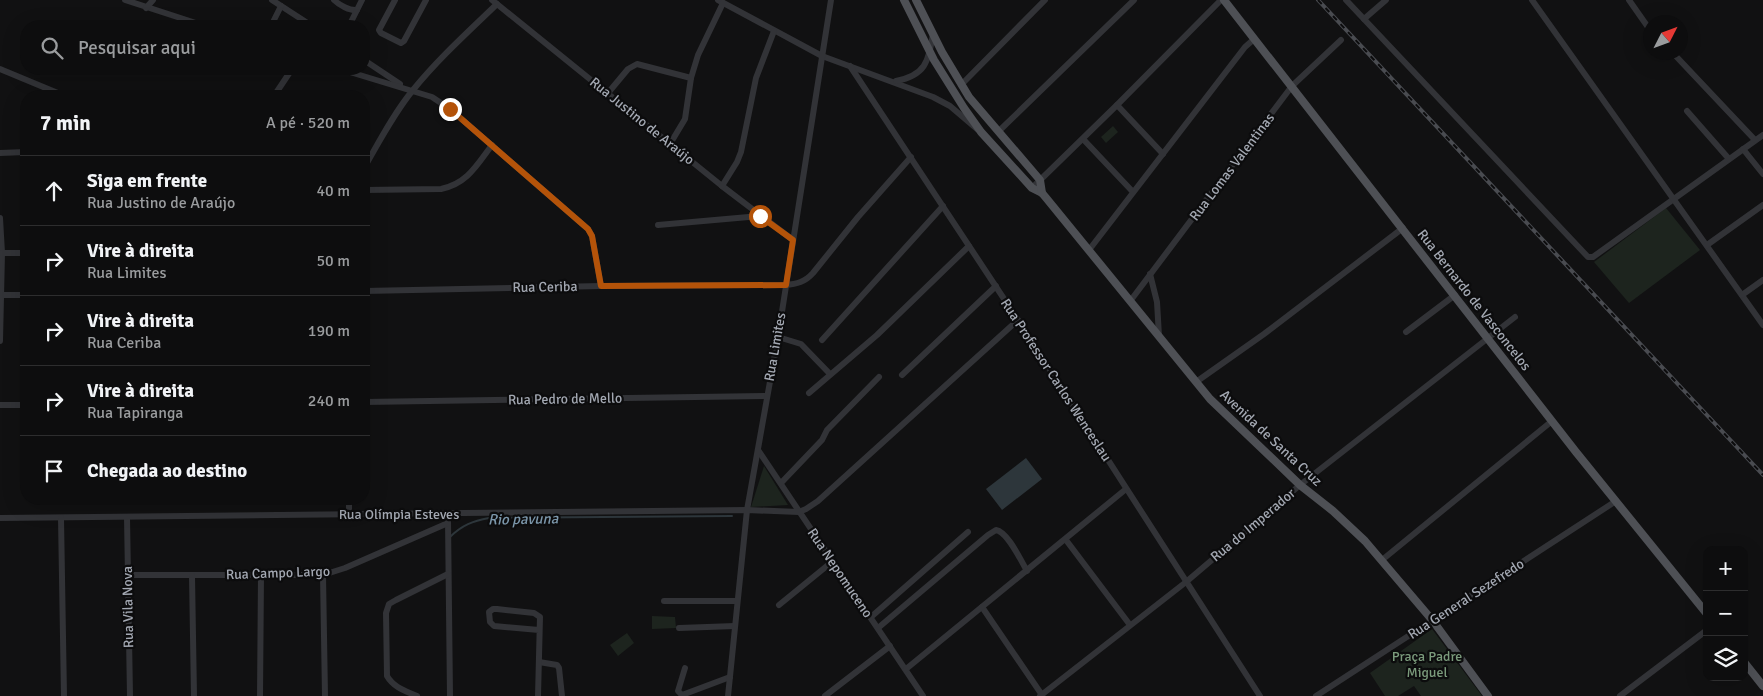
<!DOCTYPE html>
<html lang="pt">
<head>
<meta charset="utf-8">
<style>
  :root { --surface:#0d0d0e; --page:#161617; --text:#f1f3f6; --muted:#9a9c9e; --line:#2d2d2e }
  body { margin:0; font-family:Signika,sans-serif; background:var(--page); color:var(--text) }
  .controls { position:absolute; right:15px; bottom:15px; display:grid; overflow:hidden; border-radius:10px; box-shadow:0 5px 20px #0002 }
  .controls button { width:45px; height:45px; display:grid; place-items:center; padding:0; border:0; border-bottom:1px solid var(--line); background:var(--surface); color:var(--text); font:25px sans-serif }
  .compass { position:absolute; left:1643px; top:15px; width:45px; height:45px; border-radius:50%; background:var(--surface); box-shadow:0 5px 20px #0002; rotate:48deg }
  .stop { position:absolute; width:15px; height:15px; margin:-11px; border:4px solid #b45309; border-radius:50%; background:#fff }
  .stop.end { background:#b45309; border-color:#fff; box-shadow:0 1px 5px #0008 }
  .list { margin:0; padding:0; list-style:none }
  h2 { display:flex; justify-content:space-between; align-items:center; height:65px; margin:0; padding:0 20px; font-size:21px }
  h2 small { font-size:16px; font-weight:400; color:var(--muted) }
  .list li { display:grid; grid-template-columns:32px 1fr auto; gap:15px; align-items:center; box-sizing:border-box; height:70px; padding:0 20px; border-top:1px solid var(--line) }
  .list b { display:block; font-size:19px; white-space:nowrap }
  .list p { margin:0; font-size:16px; white-space:nowrap; color:var(--muted) }
  .list em { font-size:16px; font-style:normal; color:var(--muted) }
  .icon { flex:none; width:28px; height:28px; fill:none; stroke:currentColor; stroke-width:2; stroke-linecap:round; stroke-linejoin:round }
  .map { position:relative; flex:none; width:1763px; height:696px; overflow:hidden }
  .search { position:absolute; background:var(--surface); box-shadow:0 5px 20px #0002; left:20px; top:20px; width:350px; height:55px; display:flex; align-items:center; gap:12px; box-sizing:border-box; padding:0 18px; border-radius:20px; color:var(--muted); font-size:19px }
  .panel { position:absolute; background:var(--surface); box-shadow:0 5px 20px #0002; left:20px; top:90px; width:350px; height:415px; border-radius:20px }
  .map>svg:first-child { display:block }
  .green { fill:#1d241e }
  .water { fill:#2d363b }
  .lines { fill:none; stroke-linecap:round; stroke-linejoin:round }
  .stream { stroke:#2d363b; stroke-width:2 }
  .minor { stroke:#323337; stroke-width:6 }
  .major { stroke:#4e5055; stroke-width:8 }
  .rail-casing { stroke:#494b50; stroke-width:4 }
  .rail { stroke:#0c0c0d; stroke-width:2; stroke-dasharray:5.5; stroke-linecap:butt }
  .route { stroke:#b45309; stroke-width:6 }
  .labels { text-anchor:middle; dominant-baseline:central; stroke-width:4.5; stroke-linejoin:round; paint-order:stroke }
  .street-label { font-size:14px; fill:#a3a8b2; stroke:#0c0c0d }
  .park-label { font-size:14px; fill:#7b9b7c; stroke:#0c0c0d }
  .water-label { font-size:15px; font-style:italic; fill:#7c97ab; stroke:#0c0c0d }
</style>
</head>
<body>
<div class="map">
<svg width="1763" height="696" viewBox="0 0 1763 696">
  <rect width="100%" height="100%" fill="#111112"/>
  <g class="green">
    <path d="M1113,126l5,6 -12,11 -5,-6z"/>
    <path d="M1666,208l34,42 -71,53 -35,-41z"/>
    <path d="M764,466l24,39 -37,2z"/>
    <path d="M652,616l23,1 1,11 -24,1z"/>
    <path d="M1432,629l50,67h-61l-7,-10 -16,10h-13l-15,-23z"/>
    <path d="M627,633l7,10 -16,13 -8,-11z"/>
  </g>
  <path class="water" d="M1026,458l16,21 -40,31 -16,-21z"/>
  <g class="lines">
    <path class="stream" d="M450,537c12,-12 23,-16 39,-19l243,-2"/>
    <g class="minor">
      <path d="M125,0l80,26"/>
      <path d="M272,0l40,26"/>
      <path d="M334,0c5,5 16,11 23,10"/>
      <path d="M395,0l-16,30 2,3 20,10 3,-2 22,-41"/>
      <path d="M492,0l230,186 71,54"/>
      <path d="M718,0l104,56 111,41 17,9 27,23"/>
      <path d="M1346,0l242,257h5l170,-122"/>
      <path d="M1532,0l231,325"/>
      <path d="M1629,0l21,30"/>
      <path d="M146,8l7,-8"/>
      <path d="M1364,19l22,-19"/>
      <path d="M271,26l10,-20"/>
      <path d="M349,26l13,-26"/>
      <path d="M1672,52l83,88"/>
      <path d="M364,60l36,24"/>
      <path d="M850,66l168,254 242,376"/>
      <path d="M0,69l65,27"/>
      <path d="M340,69l92,28 18,12 138,120 4,7 9,50"/>
      <path d="M896,81c30,-6 32,-19 37,-47"/>
      <path d="M961,85l84,-85"/>
      <path d="M608,93l20,-24 9,-5 54,14"/>
      <path d="M274,96l18,-27"/>
      <path d="M1117,105l46,49"/>
      <path d="M1687,111l42,48"/>
      <path d="M999,131l135,-131"/>
      <path d="M1083,139l50,53"/>
      <path d="M670,144l15,-25 6,-41 7,-23 25,-52"/>
      <path d="M1743,149l20,25"/>
      <path d="M0,153l26,-1"/>
      <path d="M364,168c15,-26 30,-55 49,-78 25,-31 55,-58 84,-86"/>
      <path d="M722,186l15,-24 4,-10 15,-74 18,-47"/>
      <path d="M1032,188l85,-83 104,-105"/>
      <path d="M364,190l77,-1c26,-5 36,-24 51,-44"/>
      <path d="M0,218l2,35 -2,88"/>
      <path d="M658,225l102,-9"/>
      <path d="M1707,245l56,-40"/>
      <path d="M1089,250l156,-203 8,-7"/>
      <path d="M2,253h24"/>
      <path d="M1150,274l7,28 2,34"/>
      <path d="M364,291l237,-5 184,-1c12,-1 20,-3 28,-12l45,-56 53,-60"/>
      <path d="M1,295h25"/>
      <path d="M1742,295l21,-15"/>
      <path d="M1131,300l161,-214 49,-46"/>
      <path d="M1406,332l49,-37"/>
      <path d="M778,337l23,7 29,30"/>
      <path d="M822,340l121,-134"/>
      <path d="M902,375l94,-89"/>
      <path d="M1196,382l68,-48 139,-106"/>
      <path d="M809,393l68,-58 92,-89"/>
      <path d="M364,402l403,-6"/>
      <path d="M0,405h26"/>
      <path d="M758,450l165,246"/>
      <path d="M781,483l41,-43 5,-10 52,-53"/>
      <path d="M349,499v16"/>
      <path d="M127,517l3,179"/>
      <path d="M0,518l747,-8 52,2 7,-3 12,-8 200,-181"/>
      <path d="M61,518l3,178"/>
      <path d="M448,520l2,176"/>
      <path d="M1066,540l64,85"/>
      <path d="M1382,560l170,-139"/>
      <path d="M127,575h196l22,-7 103,-45"/>
      <path d="M323,575l2,121"/>
      <path d="M192,576l2,120"/>
      <path d="M664,601h73"/>
      <path d="M779,605l54,-44"/>
      <path d="M982,607l60,88"/>
      <path d="M871,617l97,-85"/>
      <path d="M679,628l56,-2"/>
      <path d="M878,628l110,-93 8,-5c12,2 25,31 31,41"/>
      <path d="M539,662l18,3 2,3 3,28"/>
      <path d="M685,668l-7,23 4,4 48,-18"/>
      <path d="M906,669l220,-180"/>
      <path d="M260,696l1,-121"/>
      <path d="M417,696c-11,-5 -23,-8 -30,-20l-1,-63 3,-9 7,-4 52,-26"/>
      <path d="M538,696l2,-79 -6,-4 -37,-4h-4l-4,3 1,10 4,4 45,4"/>
      <path d="M728,696l19,-186 31,-173 53,-337"/>
      <path d="M825,696l65,-50"/>
      <path d="M1040,696l146,-114 114,-97 215,-168"/>
      <path d="M1316,696l300,-195"/>
      <path d="M1620,696l87,-66"/>
    </g>
    <g class="major">
      <path d="M904,0l30,60 30,48 17,24 51,56 10,5 5,6 163,200 90,86 33,26 32,30 68,80 55,75"/>
      <path d="M916,0l26,52 27,45 71,83 2,13"/>
      <path d="M1224,0l352,452 131,162"/>
      <path d="M1744,662l19,24"/>
    </g>
    <defs>
      <path id="rail" d="M1318,0l445,475"/>
    </defs>
    <use href="#rail" class="rail-casing"/>
    <use href="#rail" class="rail"/>
  </g>
  <g class="lines">
    <path class="route" d="M450,109l138,120 4,7 9,50 185,-1 7,-45 -33,-24"/>
  </g>
  <g class="labels">
    <g class="street-label">
      <text transform="translate(642 121) rotate(39)">Rua Justino de Araújo</text>
      <text transform="translate(1232 167) rotate(-53)">Rua Lomas Valentinas</text>
      <text transform="translate(545 287) rotate(-1)">Rua Ceriba</text>
      <text transform="translate(1474 300) rotate(52)">Rua Bernardo de Vasconcelos</text>
      <text transform="translate(775 347) rotate(-80)">Rua Limites</text>
      <text transform="translate(1056 380) rotate(57)">Rua Professor Carlos Wenceslau</text>
      <text transform="translate(565 399) rotate(-1)">Rua Pedro de Mello</text>
      <text transform="translate(1271 438) rotate(43)">Avenida de Santa Cruz</text>
      <text x="399" y="514">Rua Olímpia Esteves</text>
      <text transform="translate(1253 525) rotate(-40)">Rua do Imperador</text>
      <text transform="translate(278 573) rotate(-2)">Rua Campo Largo</text>
      <text transform="translate(840 573) rotate(56)">Rua Nepomuceno</text>
      <text transform="translate(1466 599) rotate(-33)">Rua General Sezefredo</text>
      <text transform="translate(128 607) rotate(-91)">Rua Vila Nova</text>
    </g>
    <g class="park-label">
      <text x="1427" y="656">Praça Padre<tspan x="1427" dy="16">Miguel</tspan></text>
    </g>
    <g class="water-label">
      <text transform="translate(523 519) rotate(-1)">Rio pavuna</text>
    </g>
  </g>
</svg>
<div class="controls">
<button>+</button>
<button>−</button>
<button><svg class="icon" aria-label="layers" viewBox="0 0 24 24"><path d="M12 4l9 5-9 5-9-5zM3 14l9 5 9-5"/></svg></button>
</div>
<svg class="compass" viewBox="-18 -18 36 36"><path d="M0-13l5 13h-10z" fill="#e53935"/><path d="M0 13l5-13h-10z" fill="#9a9c9e"/></svg>
<div class="stop" style="left:760px;top:216px"></div>
<div class="stop end" style="left:450px;top:109px"></div>
<div class="search"><svg class="icon" aria-label="search" viewBox="0 0 24 24"><circle cx="10" cy="10" r="6"/><path d="M15 15l6 6"/></svg>Pesquisar aqui</div>
<section class="panel">
<h2>7 min<small>A pé · 520 m</small></h2>
<ul class="list">
<li><svg class="icon" aria-label="ahead" viewBox="0 0 24 24"><path d="M12 20V5M6 11l6-6 6 6"/></svg><div><b>Siga em frente</b><p>Rua Justino de Araújo</p></div><em>40 m</em></li>
<li><svg class="icon" aria-label="right" viewBox="0 0 24 24"><path d="M7 20v-9h11M14 6l5 5-5 5"/></svg><div><b>Vire à direita</b><p>Rua Limites</p></div><em>50 m</em></li>
<li><svg class="icon" aria-label="right" viewBox="0 0 24 24"><path d="M7 20v-9h11M14 6l5 5-5 5"/></svg><div><b>Vire à direita</b><p>Rua Ceriba</p></div><em>190 m</em></li>
<li><svg class="icon" aria-label="right" viewBox="0 0 24 24"><path d="M7 20v-9h11M14 6l5 5-5 5"/></svg><div><b>Vire à direita</b><p>Rua Tapiranga</p></div><em>240 m</em></li>
<li><svg class="icon" aria-label="arrive" viewBox="0 0 24 24"><path d="M6 21V4h12l-3 4 3 4H6"/></svg><div><b>Chegada ao destino</b></div></li>
</ul>
</section>
</div>
</body>
</html>
